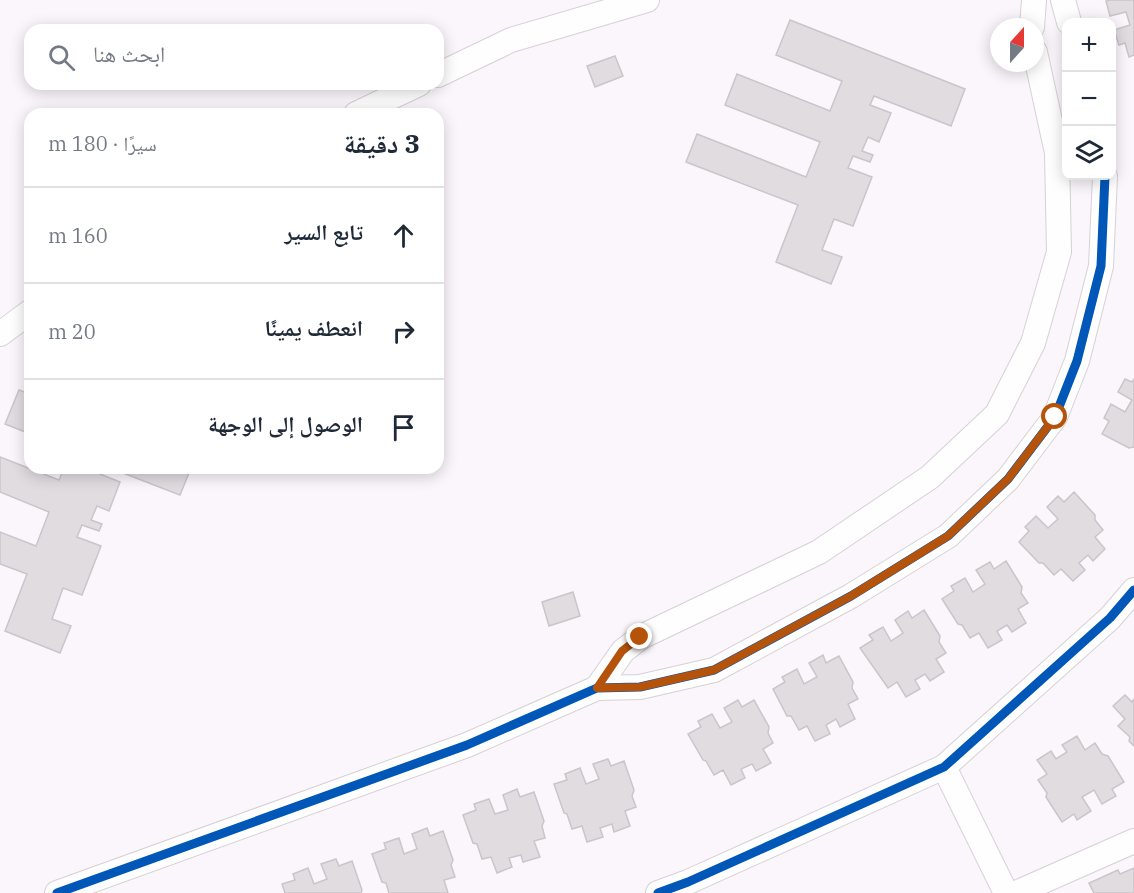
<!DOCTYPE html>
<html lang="ar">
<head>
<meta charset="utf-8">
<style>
  :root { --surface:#fff; --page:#f6f6f7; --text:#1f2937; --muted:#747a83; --line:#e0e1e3 }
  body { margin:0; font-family:"IBM Plex Serif","Noto Naskh Arabic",serif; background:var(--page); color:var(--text); direction:rtl }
  .controls { position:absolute; right:18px; top:18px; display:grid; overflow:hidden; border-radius:12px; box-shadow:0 3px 15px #0003 }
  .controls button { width:54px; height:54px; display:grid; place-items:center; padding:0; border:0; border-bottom:2px solid var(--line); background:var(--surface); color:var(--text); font:30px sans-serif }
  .compass { position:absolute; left:990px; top:18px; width:54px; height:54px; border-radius:50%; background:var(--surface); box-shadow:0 3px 15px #0003; rotate:21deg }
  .stop { position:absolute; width:18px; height:18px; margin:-14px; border:4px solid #b45309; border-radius:50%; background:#fff }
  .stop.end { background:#b45309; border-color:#fff; box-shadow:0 2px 6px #0008 }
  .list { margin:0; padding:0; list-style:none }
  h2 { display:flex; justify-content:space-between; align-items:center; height:78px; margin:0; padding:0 24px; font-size:26px }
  h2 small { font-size:20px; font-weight:400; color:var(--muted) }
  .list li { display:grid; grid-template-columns:39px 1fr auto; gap:18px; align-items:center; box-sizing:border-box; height:96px; padding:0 24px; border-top:2px solid var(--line) }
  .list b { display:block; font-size:22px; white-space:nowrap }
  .list em { font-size:20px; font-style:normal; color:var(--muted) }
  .icon { flex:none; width:33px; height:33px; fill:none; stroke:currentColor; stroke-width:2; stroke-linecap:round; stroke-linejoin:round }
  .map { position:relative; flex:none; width:1134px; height:893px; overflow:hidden; direction:ltr }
  .search { position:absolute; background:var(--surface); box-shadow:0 3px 15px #0003; left:24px; top:24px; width:420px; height:66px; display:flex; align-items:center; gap:15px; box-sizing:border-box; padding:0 21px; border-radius:18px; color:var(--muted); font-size:22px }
  .panel { position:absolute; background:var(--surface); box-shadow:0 3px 15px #0003; left:24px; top:108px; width:420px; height:366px; border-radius:18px; direction:rtl }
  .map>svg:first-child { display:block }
  .building { fill:#e0dce0; stroke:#cac5ca; stroke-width:1.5 }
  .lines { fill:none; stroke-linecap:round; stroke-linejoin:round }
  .street-casing { stroke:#d6d1d5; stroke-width:26 }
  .street { stroke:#fefefe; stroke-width:24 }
  .cycleway-casing { stroke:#fff; stroke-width:13 }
  .cycleway { stroke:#0057b8; stroke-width:9 }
  .route { stroke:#b45309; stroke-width:8 }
</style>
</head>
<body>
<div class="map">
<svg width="1134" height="893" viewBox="0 0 1134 893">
  <rect width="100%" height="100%" fill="#fbf6fb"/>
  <g class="building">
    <path d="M1110,0h24v55l-5,2 -4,-14 -6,2 -5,-15 16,-5 -4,-13 -16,4 -4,-15z"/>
    <path d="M790,20l175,69 -14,37 -77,-30 -4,9 21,8 -12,29 -11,-5 -6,14 11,4 -3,7 -17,-6 -5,12 24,9 -19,49 -19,-7 -12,31 20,7 -11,27 -55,-22 22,-57 -112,-43 11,-28 109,43 14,-35 -95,-37 12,-31 93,37 12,-30 -66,-26z"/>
    <path d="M615,56l8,20 -28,11 -8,-21z"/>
    <path d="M1125,379l7,3 2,-3v68l-5,1 -27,-14 7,-13 -5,-3 7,-14 14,8 7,-12 -14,-8z"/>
    <path d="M19,390l11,4v40l-25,-10z"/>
    <path d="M0,457l59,23 5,-12h38l-2,6 20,8 -11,29 -12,-5 -6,14 11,4 -3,7 -17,-6 -5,12 24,9 -19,49 -19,-7 -11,31 19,7 -11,27 -55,-22 22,-57 -27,-10v-32l36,14 13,-34 -49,-20z"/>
    <path d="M110,468h81l-11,27z"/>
    <path d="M1074,492l21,23v5l8,10 -8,7 10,12 -12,12 -5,-6 -9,8 6,7 -12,11 -12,-12 -7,6 -11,-12h-4l-20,-21 10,-11 -4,-4 11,-11 12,12 10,-9 -11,-12 11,-11 6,6z"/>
    <path d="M1006,561l16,26 -1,6 7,10 -10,6 8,14 -14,9 -5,-7 -10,6 5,9 -14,8 -9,-15 -9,5 -8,-13 -4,-1 -16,-25 12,-8 -3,-5 14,-8 8,14 12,-8 -9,-14 14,-8 4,7z"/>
    <path d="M573,592l7,24 -31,10 -7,-24z"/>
    <path d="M924,610l16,26 -1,6 7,11 -10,6 8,13 -14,9 -5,-7 -10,6 5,9 -14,8 -9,-15 -9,6 -28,-40 13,-8 -4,-5 14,-8 8,14 12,-8 -8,-13 13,-9 4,7z"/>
    <path d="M823,655l3,8 13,-7 14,26 -1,6 6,11 -10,5 7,15 -15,8 -4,-8 -10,6 4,9 -15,7 -8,-15 -8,4 -8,-14h-4l-14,-27 12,-7 -3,-5 15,-8 7,15 13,-7 -8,-14z"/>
    <path d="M1125,695l7,7 2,-3v47l-5,-5 1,-4 -12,-11 7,-7 -12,-13z"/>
    <path d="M738,700l4,7 12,-7 15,27 -1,6 5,10 -10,6 8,14 -15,8 -4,-7 -11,5 4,9 -14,7 -8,-15 -9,5 -8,-14 -3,-1 -15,-26 13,-7 -3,-6 14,-7 8,14 12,-6 -8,-14z"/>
    <path d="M1077,736l8,14 10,-7 7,11 6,2 16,26 -12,7 4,7 -14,8 -8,-14 -12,7 9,14 -14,9 -3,-6 -12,8 -16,-25 1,-4 -9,-13 9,-6 -10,-14 14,-9 5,8 11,-7 -5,-7z"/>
    <path d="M608,759l3,7 13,-5 10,29 -2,6 4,11 -11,4 5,15 -16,6 -2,-8 -12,4 3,9 -16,5 -5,-16 -10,3 -5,-15 -3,-1 -10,-29 13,-4 -2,-6 15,-6 6,16 13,-5 -6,-15z"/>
    <path d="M517,789l3,8 14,-5 10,29 -2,5 3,12 -11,3 6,16 -17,5 -2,-7 -12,3 3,9 -15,6 -6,-16 -9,2 -5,-15 -4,-1 -10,-28 13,-5 -2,-6 15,-5 6,15 13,-4 -5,-15z"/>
    <path d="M427,828l3,8 13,-5 10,29 -2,5 4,12 -11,3 4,13h-59l-3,-10 -4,-1 -10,-28 14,-5 -2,-6 15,-5 5,16 13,-5 -5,-15z"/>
    <path d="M336,859l3,7 13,-5 10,29 -1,3h-76l-3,-9 13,-4 -2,-6 15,-6 6,16 13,-5 -6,-15z"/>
    <path d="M1134,868v25h-40l-5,-10 29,-13 2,4z"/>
  </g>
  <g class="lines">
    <defs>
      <g id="street">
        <path d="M1063,0l6,22"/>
        <path d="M1032,27l2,-27"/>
        <path d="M438,75l73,-35 136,-40"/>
        <path d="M356,114l63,-30"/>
        <path d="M0,334l30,-22"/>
        <path d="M597,688l26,-37 18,-14 178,-85 111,-75 67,-63 36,-71 26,-91 -2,-99 -22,-101"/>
        <path d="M944,767l62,126"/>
        <path d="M57,893l410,-148 130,-57 43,-1 74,-17 137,-74 97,-60 60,-57 47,-62 22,-56 24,-95 4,-90"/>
        <path d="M658,893l30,-11 256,-115 166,-149 24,-28"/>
        <path d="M1016,893l118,-52"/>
      </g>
    </defs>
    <use href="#street" class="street-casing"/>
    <use href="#street" class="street"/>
    <defs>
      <g id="cycleway">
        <path d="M57,893l410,-148 130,-57 43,-1 74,-17 137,-74 97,-60 60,-57 47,-62 22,-56 24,-95 4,-90"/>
        <path d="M658,893l30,-11 256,-115 166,-149 24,-28"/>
      </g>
    </defs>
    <use href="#cycleway" class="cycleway-casing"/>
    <use href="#cycleway" class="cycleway"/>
  </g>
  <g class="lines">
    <path class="route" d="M640,637l-18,14 -25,37 43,-1 74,-17 137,-74 97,-60 60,-57 47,-62"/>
  </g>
</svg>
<div class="controls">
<button>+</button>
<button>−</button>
<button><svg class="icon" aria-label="layers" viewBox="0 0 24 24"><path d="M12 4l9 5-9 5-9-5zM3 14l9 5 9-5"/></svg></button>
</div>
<svg class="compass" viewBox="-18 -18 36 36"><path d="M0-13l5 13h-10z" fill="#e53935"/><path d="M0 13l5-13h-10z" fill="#747a83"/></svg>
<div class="stop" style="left:1055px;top:417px"></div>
<div class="stop end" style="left:640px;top:637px"></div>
<div class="search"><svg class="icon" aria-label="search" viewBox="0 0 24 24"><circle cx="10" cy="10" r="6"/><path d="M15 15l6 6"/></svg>ابحث هنا</div>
<section class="panel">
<h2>3 دقيقة<small>سيرًا · 180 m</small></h2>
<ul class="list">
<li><svg class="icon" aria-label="ahead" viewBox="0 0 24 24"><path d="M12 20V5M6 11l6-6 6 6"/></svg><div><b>تابع السير</b></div><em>160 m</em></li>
<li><svg class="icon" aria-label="right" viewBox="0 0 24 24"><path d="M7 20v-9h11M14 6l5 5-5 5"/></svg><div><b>انعطف يمينًا</b></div><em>20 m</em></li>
<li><svg class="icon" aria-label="arrive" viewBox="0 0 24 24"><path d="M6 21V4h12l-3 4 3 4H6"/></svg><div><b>الوصول إلى الوجهة</b></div></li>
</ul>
</section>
</div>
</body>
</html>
